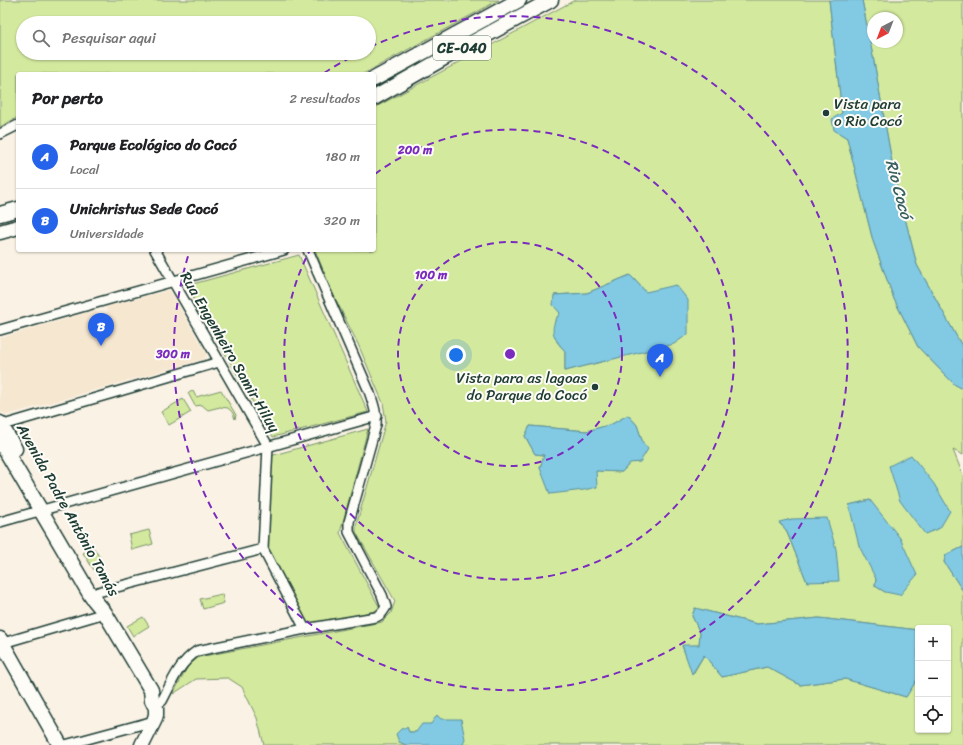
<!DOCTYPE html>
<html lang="pt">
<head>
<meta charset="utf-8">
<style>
  :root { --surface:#fff; --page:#f6f6f6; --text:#202124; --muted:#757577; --line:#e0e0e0; --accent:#2563eb }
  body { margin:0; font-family:Sriracha,sans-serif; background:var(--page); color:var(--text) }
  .controls { position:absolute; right:12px; bottom:12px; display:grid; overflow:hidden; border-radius:4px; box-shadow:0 1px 3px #0004 }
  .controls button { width:36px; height:36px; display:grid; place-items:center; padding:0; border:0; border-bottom:1px solid var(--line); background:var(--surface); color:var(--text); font:20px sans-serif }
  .compass { position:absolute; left:867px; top:12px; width:36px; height:36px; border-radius:50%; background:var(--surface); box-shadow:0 1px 3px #0004; rotate:222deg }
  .you { position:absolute; left:456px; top:355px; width:14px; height:14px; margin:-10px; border:3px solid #fff; border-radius:50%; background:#1a73e8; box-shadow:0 0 0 6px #1a73e833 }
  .badge { display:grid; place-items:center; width:26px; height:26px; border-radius:50%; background:var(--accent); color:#fff; font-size:13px; font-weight:700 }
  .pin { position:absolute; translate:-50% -33px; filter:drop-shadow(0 1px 2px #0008) }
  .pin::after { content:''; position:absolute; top:21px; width:14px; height:12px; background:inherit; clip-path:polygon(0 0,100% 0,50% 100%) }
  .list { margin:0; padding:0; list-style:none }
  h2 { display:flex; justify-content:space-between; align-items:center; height:52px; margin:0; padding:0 16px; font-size:17px }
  h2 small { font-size:13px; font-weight:400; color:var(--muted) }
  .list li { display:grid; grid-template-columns:26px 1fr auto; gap:12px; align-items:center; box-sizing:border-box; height:64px; padding:0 16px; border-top:1px solid var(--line) }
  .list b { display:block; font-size:15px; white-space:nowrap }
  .list p { margin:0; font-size:13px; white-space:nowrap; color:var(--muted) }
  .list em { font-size:13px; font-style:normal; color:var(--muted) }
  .icon { flex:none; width:22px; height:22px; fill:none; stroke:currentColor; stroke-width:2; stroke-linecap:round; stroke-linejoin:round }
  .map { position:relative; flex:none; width:963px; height:745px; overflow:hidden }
  .search { position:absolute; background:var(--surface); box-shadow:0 1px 3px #0004; left:16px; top:16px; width:360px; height:44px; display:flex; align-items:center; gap:10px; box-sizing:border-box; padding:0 14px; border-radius:22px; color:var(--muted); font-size:15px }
  .panel { position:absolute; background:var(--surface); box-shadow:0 1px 3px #0004; left:16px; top:72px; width:360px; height:180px; border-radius:4px }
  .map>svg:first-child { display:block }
  .built { fill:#f6e7d0 }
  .green { fill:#d3e99e; stroke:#799369; fill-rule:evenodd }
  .water { fill:#82c9e3; stroke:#5a919d }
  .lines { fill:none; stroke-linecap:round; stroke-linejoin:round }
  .street-casing { stroke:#1f3d34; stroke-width:12 }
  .primary-casing { stroke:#1f3d34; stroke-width:17 }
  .street { stroke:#fdfcf7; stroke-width:9 }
  .primary { stroke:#fdfcf7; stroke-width:14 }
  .ring { fill:none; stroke:#7b2cbf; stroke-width:2; stroke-dasharray:7 5 }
  .poi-dot { fill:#1f3d34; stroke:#fdfcf7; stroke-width:1.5 }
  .labels { text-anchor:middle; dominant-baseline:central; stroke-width:4; stroke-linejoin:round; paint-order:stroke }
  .shield { fill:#fdfcf7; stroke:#62766e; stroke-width:1 }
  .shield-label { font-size:14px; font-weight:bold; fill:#1f3d34 }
  .poi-label { font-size:15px; fill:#1f3d34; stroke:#fdfcf7; text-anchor:start }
  .street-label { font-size:15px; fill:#1f3d34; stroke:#fdfcf7 }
  .water-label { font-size:16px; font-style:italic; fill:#386060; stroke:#fdfcf7 }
  .centre { fill:#7b2cbf; stroke:#fdfcf7; stroke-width:2 }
  .ring-label { font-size:12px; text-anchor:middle; font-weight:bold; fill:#7b2cbf; stroke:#fdfcf7; stroke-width:4; stroke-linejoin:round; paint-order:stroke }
</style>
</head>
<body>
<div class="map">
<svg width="963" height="745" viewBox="0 0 963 745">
  <rect width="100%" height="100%" fill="#faf2e5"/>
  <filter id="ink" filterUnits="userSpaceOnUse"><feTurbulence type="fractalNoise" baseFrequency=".025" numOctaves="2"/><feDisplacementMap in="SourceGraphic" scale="8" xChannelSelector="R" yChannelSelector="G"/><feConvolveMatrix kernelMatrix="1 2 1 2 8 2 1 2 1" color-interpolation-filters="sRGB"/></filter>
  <g filter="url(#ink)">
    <path class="built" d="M169,290l38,64 -3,5 -197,56 -6,-3 -1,-1v-73l96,-28 1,5 10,-2 -1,-6z"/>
    <g class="green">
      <path d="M0,0h499l-136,74h-345v43l-18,10zM23,23h346v30h-346z"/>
      <path d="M575,0h254l13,113 -8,16 13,9 26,103 21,58 24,48 36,37 9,5v66l-10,-5 10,25v72l-17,8 -2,7 19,29v154h-499l-33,-21 -15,8h-7l-2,-5 -1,18h-142l-7,-27 -15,-31 -14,-9 -32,1 -23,15 15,-28 11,-9 183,-35 9,-9 4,-12 -39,-69v-6l30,-105 -3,-18 -25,-59 -26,-52 -17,-42h59v-142zM630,275l16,17 -34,67 -47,12v-20l-8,-9 -2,-23 6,-6 -7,-18 33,-2zM628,415l9,10 6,18 -13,20 -8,9 -82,-4 4,-13 -9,-1 -10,-18 5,-10 57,5 25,-7zM870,500l15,92 -10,-6 1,-7 -27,-74zM792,519l15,63 -21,-52 -7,-7zM695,608l62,16 62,-6 99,12v-2h30v102h-30v-52l-12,19 -61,-18 -45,6 -33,-18 -45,10 -18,-22 -11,19 -11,-28 17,-1 1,-12 -8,-17z"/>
      <path d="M862,0h101v348l-46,-83 -22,-86 -20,-112zM873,18h24v24h-24z"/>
      <path d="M299,255l69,157 -95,25 -85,-148 1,-4z"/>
      <path d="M221,390l15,25 -1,4 -2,-6 -5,-5 -8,-1 -12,3 -6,-5 -7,1 -7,-13 5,-2 3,6z"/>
      <path d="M183,399l8,13 -22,13 -8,-13z"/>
      <path d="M368,429l-28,104 41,77 -74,15 -41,-76 4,-93z"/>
      <path d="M149,530l4,14 -21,6 -3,-15z"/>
      <path d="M93,547l11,17 -10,6 -11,-17z"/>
      <path d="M222,594l2,9 -21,6 -3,-10z"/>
      <path d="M143,617l6,9 -16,10 -6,-10z"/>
    </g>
    <g class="water">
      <path d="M829,0h33l13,67 20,112 22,86 46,83v41l-9,-5 -36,-37 -24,-48 -21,-58 -26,-103 -13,-8 -2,-11 10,-6z"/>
      <path d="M630,275l16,17 30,-7 12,15v34l-14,10 -109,27v-20c-12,-13 -17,-22 -5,-38l-7,-8 1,-10 33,-2z"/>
      <path d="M628,415l9,10 6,18 5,6 -8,13 -10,1 -8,9 -26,-1 1,16 -13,3 -34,4 -10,-26 4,-13 -9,-1 -10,-18 5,-10 57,5 25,-7z"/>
      <path d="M911,455l23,29 16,27 -10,17 -15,6 -25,-33 -11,-35z"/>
      <path d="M870,500l30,38 17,37 -17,20 -15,-3 -10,-6 1,-7 -17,-33 -10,-41z"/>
      <path d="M827,518l9,31 3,32 -32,1 -21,-52 -7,-8 13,-3z"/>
      <path d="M963,547v44l-19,-29 2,-7z"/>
      <path d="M695,608l62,16 62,-6 99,12v48l-12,19 -61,-18 -45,6 -33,-18 -45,10 -18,-22 -12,19 -10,-29h17l1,-12 -8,-17z"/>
      <path d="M437,715l4,4h20l4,20 -2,4 1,2h-58l-7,-3 -3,-8 5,-5 6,-2 2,5h7l6,-8h9z"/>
    </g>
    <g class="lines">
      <defs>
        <g id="street">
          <path d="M0,134l18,-9"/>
          <path d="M155,250l113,196 -5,103 42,80"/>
          <path d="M0,330l284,-80"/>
          <path d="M0,426l219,-64"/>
          <path d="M0,522l377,-106"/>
          <path d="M98,592l165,-43"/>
          <path d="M3,643l102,-30"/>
          <path d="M162,701c10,-19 17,-38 35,-50l108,-22 71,-12c5,-2 7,-5 10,-10l-4,-12 -33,-63v-10l27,-97c1,-12 -3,-22 -7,-34l-61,-141"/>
          <path d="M65,745l89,-24"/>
        </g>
        <g id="primary">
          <path d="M374,79l145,-79"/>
          <path d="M374,98l70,-40 107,-58"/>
          <path d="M0,214l18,-5"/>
          <path d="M0,232l18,-5"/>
          <path d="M0,423l15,26"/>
          <path d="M0,441l91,155 14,17 46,77 1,10 4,8v7l-2,6 -12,24"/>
          <path d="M0,639l60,106"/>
        </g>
      </defs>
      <use href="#street" class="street-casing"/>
      <use href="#primary" class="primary-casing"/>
      <use href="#street" class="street"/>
      <use href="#primary" class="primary"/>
    </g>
  </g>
  <g class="ring">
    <circle cx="510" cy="354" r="112"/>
    <path d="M375 174A225 225 0 1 1 310 250"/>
    <path d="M324 73A337 337 0 0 1 357 54M370 47A337 337 0 1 1 189 253"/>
  </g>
  <g class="poi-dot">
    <circle cx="826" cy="113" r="4"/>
    <circle cx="595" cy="387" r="4"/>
  </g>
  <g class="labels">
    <rect class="shield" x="433" y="36" width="58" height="24" rx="3"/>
    <g class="shield-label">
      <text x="462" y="48">CE-040</text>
    </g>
    <g class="poi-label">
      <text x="834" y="104">Vista para<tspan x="834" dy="17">o Rio Cocó</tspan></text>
      <text x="587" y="378" text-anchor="end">Vista para as lagoas<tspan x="587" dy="17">do Parque do Cocó</tspan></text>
    </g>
    <g class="street-label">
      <text transform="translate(230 352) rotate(60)">Rua Engenheiro Samir Hiluy</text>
      <text transform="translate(68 510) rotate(61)">Avenida Padre Antônio Tomás</text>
    </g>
    <g class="water-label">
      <text transform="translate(899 189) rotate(75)">Rio Cocó</text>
    </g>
  </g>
  <circle cx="510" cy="354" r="6" class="centre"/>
  <g class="ring-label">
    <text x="415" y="154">200 m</text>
    <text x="431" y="279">100 m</text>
    <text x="173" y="358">300 m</text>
  </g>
</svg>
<div class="controls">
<button>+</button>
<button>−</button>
<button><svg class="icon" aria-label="locate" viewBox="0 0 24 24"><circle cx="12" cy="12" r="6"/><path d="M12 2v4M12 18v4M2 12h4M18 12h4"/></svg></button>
</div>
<svg class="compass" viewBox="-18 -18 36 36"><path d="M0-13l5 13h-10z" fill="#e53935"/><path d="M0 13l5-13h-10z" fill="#757577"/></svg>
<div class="you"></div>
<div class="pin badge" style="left:660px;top:377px">A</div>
<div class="pin badge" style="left:101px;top:346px">B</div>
<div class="search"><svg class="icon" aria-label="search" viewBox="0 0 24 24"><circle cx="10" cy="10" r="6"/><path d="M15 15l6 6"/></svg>Pesquisar aqui</div>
<section class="panel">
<h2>Por perto<small>2 resultados</small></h2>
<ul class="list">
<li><span class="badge">A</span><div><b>Parque Ecológico do Cocó</b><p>Local</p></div><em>180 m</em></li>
<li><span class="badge">B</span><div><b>Unichristus Sede Cocó</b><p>Universidade</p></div><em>320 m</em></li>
</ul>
</section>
</div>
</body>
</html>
